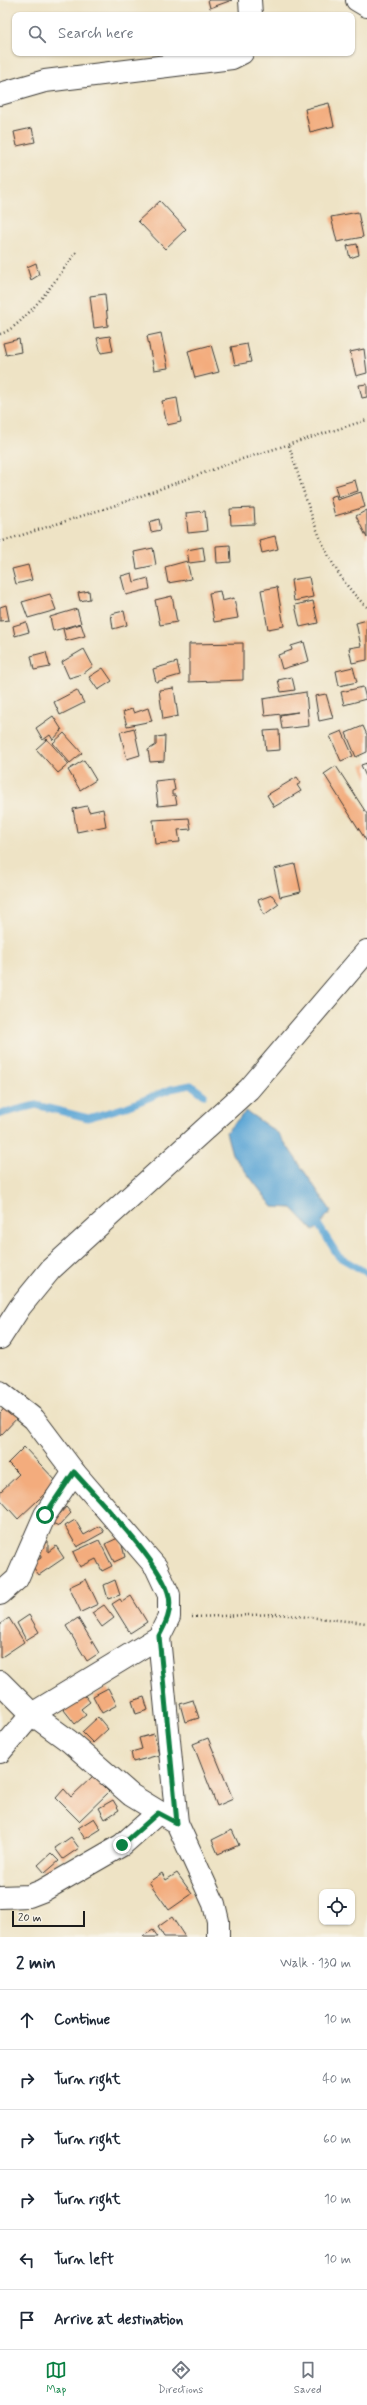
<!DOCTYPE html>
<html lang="en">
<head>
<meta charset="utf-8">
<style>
  :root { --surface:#fff; --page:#f2f2f3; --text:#1f2937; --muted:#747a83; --line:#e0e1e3; --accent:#0b8043 }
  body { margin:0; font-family:Mynerve,sans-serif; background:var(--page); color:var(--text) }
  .controls { position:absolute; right:12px; bottom:12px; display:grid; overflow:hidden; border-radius:8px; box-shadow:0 1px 3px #0004 }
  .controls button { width:36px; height:36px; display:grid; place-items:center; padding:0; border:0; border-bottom:1px solid var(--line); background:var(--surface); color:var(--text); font:20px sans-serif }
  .scale { position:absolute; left:12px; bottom:10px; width:73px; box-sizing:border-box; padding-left:4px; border:2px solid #1c1c1c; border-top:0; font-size:11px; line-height:14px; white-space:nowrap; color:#1c1c1c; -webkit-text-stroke:3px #f7f3e8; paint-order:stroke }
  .stop { position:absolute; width:12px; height:12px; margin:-9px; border:3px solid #0b8043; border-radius:50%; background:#fff }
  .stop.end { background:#0b8043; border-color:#fff; box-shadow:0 1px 4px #0008 }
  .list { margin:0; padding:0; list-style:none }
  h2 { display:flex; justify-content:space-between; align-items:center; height:52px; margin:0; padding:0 16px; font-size:17px }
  h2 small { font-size:13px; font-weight:400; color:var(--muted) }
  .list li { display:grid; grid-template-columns:26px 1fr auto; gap:12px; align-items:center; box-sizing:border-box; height:60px; padding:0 16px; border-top:1px solid var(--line) }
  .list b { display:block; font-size:15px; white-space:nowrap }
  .list em { font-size:13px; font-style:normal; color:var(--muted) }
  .icon { flex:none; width:22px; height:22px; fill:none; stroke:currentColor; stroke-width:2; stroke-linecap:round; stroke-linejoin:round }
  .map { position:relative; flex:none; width:367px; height:1937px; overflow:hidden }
  .search { position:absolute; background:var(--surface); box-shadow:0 1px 3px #0004; left:12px; right:12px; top:12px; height:44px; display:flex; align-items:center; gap:10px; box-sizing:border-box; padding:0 14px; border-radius:8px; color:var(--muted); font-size:15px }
  .sheet { height:412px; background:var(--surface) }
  nav { display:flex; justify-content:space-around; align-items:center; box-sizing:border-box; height:56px; border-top:1px solid var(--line); background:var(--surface); font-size:11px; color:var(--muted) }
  nav a { display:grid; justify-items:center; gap:2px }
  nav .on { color:var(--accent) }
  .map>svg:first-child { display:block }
  .water { fill:#5fa7d6; stroke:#3e6279 }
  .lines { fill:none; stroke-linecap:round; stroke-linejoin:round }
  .stream { stroke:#5fa7d6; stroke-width:7 }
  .building { fill:#f3ac7d }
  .minor-casing { stroke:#3c3a35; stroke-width:24 }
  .path { stroke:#3c3a35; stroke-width:2.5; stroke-dasharray:1 3; stroke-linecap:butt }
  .minor { stroke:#fff; stroke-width:22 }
  .route { stroke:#0b8043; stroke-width:5 }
</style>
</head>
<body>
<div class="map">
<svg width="367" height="1937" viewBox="0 0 367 1937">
  <rect width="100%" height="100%" fill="#f7f3e8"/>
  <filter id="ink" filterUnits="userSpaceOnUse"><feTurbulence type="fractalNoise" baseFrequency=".025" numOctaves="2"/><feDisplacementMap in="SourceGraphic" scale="8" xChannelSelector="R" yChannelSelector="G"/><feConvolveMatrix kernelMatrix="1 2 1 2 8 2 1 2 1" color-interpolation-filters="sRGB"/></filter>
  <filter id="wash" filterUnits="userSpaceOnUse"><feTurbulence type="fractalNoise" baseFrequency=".012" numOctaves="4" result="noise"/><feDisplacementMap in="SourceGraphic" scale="16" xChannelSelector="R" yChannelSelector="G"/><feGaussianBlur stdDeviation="0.9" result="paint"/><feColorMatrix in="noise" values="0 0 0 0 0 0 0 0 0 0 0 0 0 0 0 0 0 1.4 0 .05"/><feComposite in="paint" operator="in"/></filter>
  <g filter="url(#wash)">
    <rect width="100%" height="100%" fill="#eee3c5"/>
    <path class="water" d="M246,1111l33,23 52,77 -17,20 -22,-23 -19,-1 -41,-53 -6,-22z"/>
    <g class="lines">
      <g class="stream">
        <path d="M0,1114l36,-9 52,13 38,-11 45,-18 20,-4 13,10"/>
        <path d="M314,1218l25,39 28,16"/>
      </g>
    </g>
    <g id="blocks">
      <g class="building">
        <path d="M208,0h24l-22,8z"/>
        <path d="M329,103l5,23 -24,6 -5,-23z"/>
        <path d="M32,128l3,14 -18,4 -3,-14z"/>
        <path d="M160,201l26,28 -21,20 -27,-28z"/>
        <path d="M358,212l5,25 -26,5 -6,-25z"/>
        <path d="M357,244l2,11 -9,3 -3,-12z"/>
        <path d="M36,263l3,12 -8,5 -4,-13z"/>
        <path d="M105,294l3,32 -14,2 -4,-32z"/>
        <path d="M161,333l7,35 -14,2 -7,-34z"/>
        <path d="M110,336l3,15 -12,2 -4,-15z"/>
        <path d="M19,339l2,13 -15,3 -3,-12z"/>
        <path d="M247,344l4,18 -16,3 -4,-18z"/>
        <path d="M211,345l8,27 -24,6 -7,-27z"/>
        <path d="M364,349l3,24 -11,3 -6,-24z"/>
        <path d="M367,384v13l-5,1 -3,-13z"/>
        <path d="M177,398l4,24 -14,3 -5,-24z"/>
        <path d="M355,480l3,11 -20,6 -3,-11z"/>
        <path d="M361,492l4,15 -30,9 -5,-19 6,-2 1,5z"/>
        <path d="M254,508l1,16 -24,1 -1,-16z"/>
        <path d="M367,510v28l-11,-22z"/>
        <path d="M205,511l2,20 -19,2 -2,-20z"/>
        <path d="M159,519l2,11 -10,2 -2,-10z"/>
        <path d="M275,536l3,13 -16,4 -3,-13z"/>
        <path d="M230,545l1,17 -14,1 -1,-17z"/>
        <path d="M203,547l2,14 -16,2 -2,-13z"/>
        <path d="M153,548l3,17 -19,4 -3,-17z"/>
        <path d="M187,561l4,18 -23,4 -3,-16z"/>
        <path d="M28,565l4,15 -16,4 -4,-15z"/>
        <path d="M132,573l2,9 14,-4 2,11 -24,6 -5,-19z"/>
        <path d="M309,577l4,20 -19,4 -3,-21z"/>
        <path d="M277,587l7,39 -16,3 -7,-39z"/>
        <path d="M89,591l1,8 -10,2 -2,-8z"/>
        <path d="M220,591l2,10 12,-3 4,20 -24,4 -5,-29z"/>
        <path d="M50,594l6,16 -28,8 -6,-16z"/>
        <path d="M172,596l5,26 -17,3 -5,-25z"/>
        <path d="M313,601l5,22 -18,4 -5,-22z"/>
        <path d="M6,605l3,15 -9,1v-14z"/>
        <path d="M77,609l4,14 -28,8 -3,-14z"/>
        <path d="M124,611l3,14 -14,4 -2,-15z"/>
        <path d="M367,620v40l-15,3 -3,-15 12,-2 -5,-23z"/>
        <path d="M26,622l3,10 -14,4 -2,-10z"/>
        <path d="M81,624l4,12 -19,5 -3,-12z"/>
        <path d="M304,642l5,19 -27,8 -4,-14 14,-5 -1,-4z"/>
        <path d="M243,643v37l-54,2v-38z"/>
        <path d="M84,649l9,17 -10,8 -14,4 -7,-16z"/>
        <path d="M46,652l4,15 -16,3 -3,-14z"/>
        <path d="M177,662l3,13 -24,7 -3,-13z"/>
        <path d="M353,667l4,15 -18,4 -3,-15z"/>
        <path d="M103,668l9,13 -14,9 -9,-13z"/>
        <path d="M292,677l3,13 -14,2 -3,-12z"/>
        <path d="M363,687l3,12 -22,6 -3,-13z"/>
        <path d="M174,688l4,28 -15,3 -4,-29z"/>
        <path d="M77,690l7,13 -24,12 -6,-13z"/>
        <path d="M306,692l3,34 -27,3 -2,-14 18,-3 -33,4 -2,-17z"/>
        <path d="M326,694l7,24 -14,3 -4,-25z"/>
        <path d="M148,708l4,13 -25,5 -4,-14 9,-3 2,4z"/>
        <path d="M53,716l9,14 -9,10 -3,-5 -7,5 -7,-12z"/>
        <path d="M363,726l4,9v17l-11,5 -10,-24z"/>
        <path d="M134,728l6,27 -13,4 -7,-27z"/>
        <path d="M279,730l1,20 -14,1 -2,-20z"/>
        <path d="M342,731l11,25 -12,5 -11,-25z"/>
        <path d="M64,733l18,20 -12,10 -17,-20z"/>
        <path d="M165,736l-1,25 -14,1 -2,-12 8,-5v-8z"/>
        <path d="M47,739l22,25 -11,9 -22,-24z"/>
        <path d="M84,760l12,20 -16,10 -12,-20z"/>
        <path d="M367,763v16l-6,-14z"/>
        <path d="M336,766l31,48v28l-43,-68z"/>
        <path d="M297,777l4,6 -4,2 4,6 -27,16 -7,-12z"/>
        <path d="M173,779l2,11 -3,1v4h3l2,9 -19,2 -3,-25z"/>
        <path d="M87,806l2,6 14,-3 3,17 -29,6 -4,-23z"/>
        <path d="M189,818l2,11 -13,1 2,12 -25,2 -2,-24z"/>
        <path d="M295,864l6,28 -21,5 -6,-28z"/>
        <path d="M272,895l7,9 -15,11 -6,-15z"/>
        <path d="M9,1403l12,11 -21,22v-23z"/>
        <path d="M24,1447l33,35 -39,37 -18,-20v-7l19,-18 -11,-11z"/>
        <path d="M66,1507l5,6 -12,13 -7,-3z"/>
        <path d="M75,1520l9,15 16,-9 4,6 -27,15 -12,-21z"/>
        <path d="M120,1537l5,20 -11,5 -9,-18z"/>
        <path d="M99,1540l13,26 -10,5 -6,-12 -16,8 -7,-15z"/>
        <path d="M48,1541v11l8,-6 8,12 -25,17 -8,-11 10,-6 -1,-11z"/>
        <path d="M86,1579l12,25 -17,8 -12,-25z"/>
        <path d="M115,1580l5,15 -12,4 -4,-14z"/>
        <path d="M131,1596l16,26 -17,11 -18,-29 8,-5 2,3z"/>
        <path d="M104,1605l10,13 -12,9 -10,-14z"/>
        <path d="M29,1615l10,17 -13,8 -9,-17z"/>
        <path d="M9,1618l15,24 -24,16v-34z"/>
        <path d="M78,1618l21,35 -12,8 -21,-35z"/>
        <path d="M108,1688l9,17 -15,8 -9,-17z"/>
        <path d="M82,1692l8,10 -9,7 5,6 -11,9 -15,-19z"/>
        <path d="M144,1697l4,13 -12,4 -4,-13z"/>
        <path d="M193,1700l6,18 -14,4 -5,-18z"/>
        <path d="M98,1717l10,12 -15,14 -11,-11z"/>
        <path d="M154,1734l5,21 -26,7 -2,-10 11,-3 -3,-11z"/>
        <path d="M208,1738l25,61 -16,7 -24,-62z"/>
        <path d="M93,1776l16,16 -30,29 -23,-23 8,-9 7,8z"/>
        <path d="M113,1800l6,10 -14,9 -6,-11z"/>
        <path d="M94,1818l7,11 -16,10 -7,-11z"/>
        <path d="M232,1830l7,15 -21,9 -6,-14z"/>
        <path d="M71,1837l8,11 -16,11 -8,-11z"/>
        <path d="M51,1853l8,8 -14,12 -7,-8z"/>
        <path d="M162,1873l4,7 11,-7 15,21 -23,16 -20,-28z"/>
        <path d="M172,1917l13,20h-21l-6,-10z"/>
        <path d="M153,1930l5,7h-14l-1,-1z"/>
      </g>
    </g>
  </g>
  <g filter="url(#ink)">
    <use href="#blocks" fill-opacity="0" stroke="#3c3a35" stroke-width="1"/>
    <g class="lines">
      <defs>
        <g id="minor">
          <path d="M250,0l1,15"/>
          <path d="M357,0l10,6"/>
          <path d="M0,94l45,-13 187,-23 10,-5"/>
          <path d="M0,1338l20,-31 31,-38 198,-180 118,-138"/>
          <path d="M0,1392l34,27 40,53 82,95 13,28v22l-10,20"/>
          <path d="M0,1594l17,-15 28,-64 29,-43"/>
          <path d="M0,1682l32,32 37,27 62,54 46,28 37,81 4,17v16"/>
          <path d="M0,1752l32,-38 127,-77 18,186"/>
          <path d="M0,1897l29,-1 13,-5 80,-46 36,-32"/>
        </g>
      </defs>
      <use href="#minor" class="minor-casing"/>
      <g class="path">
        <path d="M0,334c24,-6 62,-63 77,-83"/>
        <path d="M289,446c19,56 32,120 78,161"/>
        <path d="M0,542l116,-37 123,-45 128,-40"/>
        <path d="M192,1617l86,-3 89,9"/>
      </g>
      <use href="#minor" class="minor"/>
    </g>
  </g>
  <g class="lines" filter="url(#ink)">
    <path class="route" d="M45,1515l29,-43c23,26 89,93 95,124 3,15 -3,27 -10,40l18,187 -19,-10 -36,32"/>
  </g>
</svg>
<div class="controls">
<button><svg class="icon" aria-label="locate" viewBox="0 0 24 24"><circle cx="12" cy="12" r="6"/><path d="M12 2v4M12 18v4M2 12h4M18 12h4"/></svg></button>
</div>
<div class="scale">20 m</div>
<div class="stop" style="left:45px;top:1515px"></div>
<div class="stop end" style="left:122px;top:1845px"></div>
<div class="search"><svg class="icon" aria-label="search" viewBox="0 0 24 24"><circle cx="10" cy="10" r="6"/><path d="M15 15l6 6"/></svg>Search here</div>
</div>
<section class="sheet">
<h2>2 min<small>Walk · 130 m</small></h2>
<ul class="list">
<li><svg class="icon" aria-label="ahead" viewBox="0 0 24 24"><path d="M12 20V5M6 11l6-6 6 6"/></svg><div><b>Continue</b></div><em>10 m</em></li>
<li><svg class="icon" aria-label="right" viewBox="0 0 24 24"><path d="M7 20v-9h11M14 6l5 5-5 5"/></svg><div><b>Turn right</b></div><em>40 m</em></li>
<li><svg class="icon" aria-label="right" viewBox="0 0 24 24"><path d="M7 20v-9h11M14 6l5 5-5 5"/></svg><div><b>Turn right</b></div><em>60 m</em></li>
<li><svg class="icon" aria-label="right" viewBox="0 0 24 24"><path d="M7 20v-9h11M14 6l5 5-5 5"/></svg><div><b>Turn right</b></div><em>10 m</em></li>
<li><svg class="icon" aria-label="left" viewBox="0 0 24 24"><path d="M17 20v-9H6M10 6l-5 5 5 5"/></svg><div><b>Turn left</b></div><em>10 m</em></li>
<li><svg class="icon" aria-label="arrive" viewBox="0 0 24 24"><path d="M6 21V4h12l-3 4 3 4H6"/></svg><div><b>Arrive at destination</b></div></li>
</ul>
</section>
<nav>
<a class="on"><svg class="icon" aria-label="map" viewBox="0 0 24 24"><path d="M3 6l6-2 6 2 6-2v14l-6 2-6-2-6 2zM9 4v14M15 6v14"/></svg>Map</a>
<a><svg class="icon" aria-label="directions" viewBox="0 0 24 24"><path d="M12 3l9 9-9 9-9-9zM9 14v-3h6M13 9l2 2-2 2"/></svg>Directions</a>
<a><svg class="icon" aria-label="saved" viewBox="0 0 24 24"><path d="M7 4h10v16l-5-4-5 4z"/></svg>Saved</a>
</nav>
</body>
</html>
